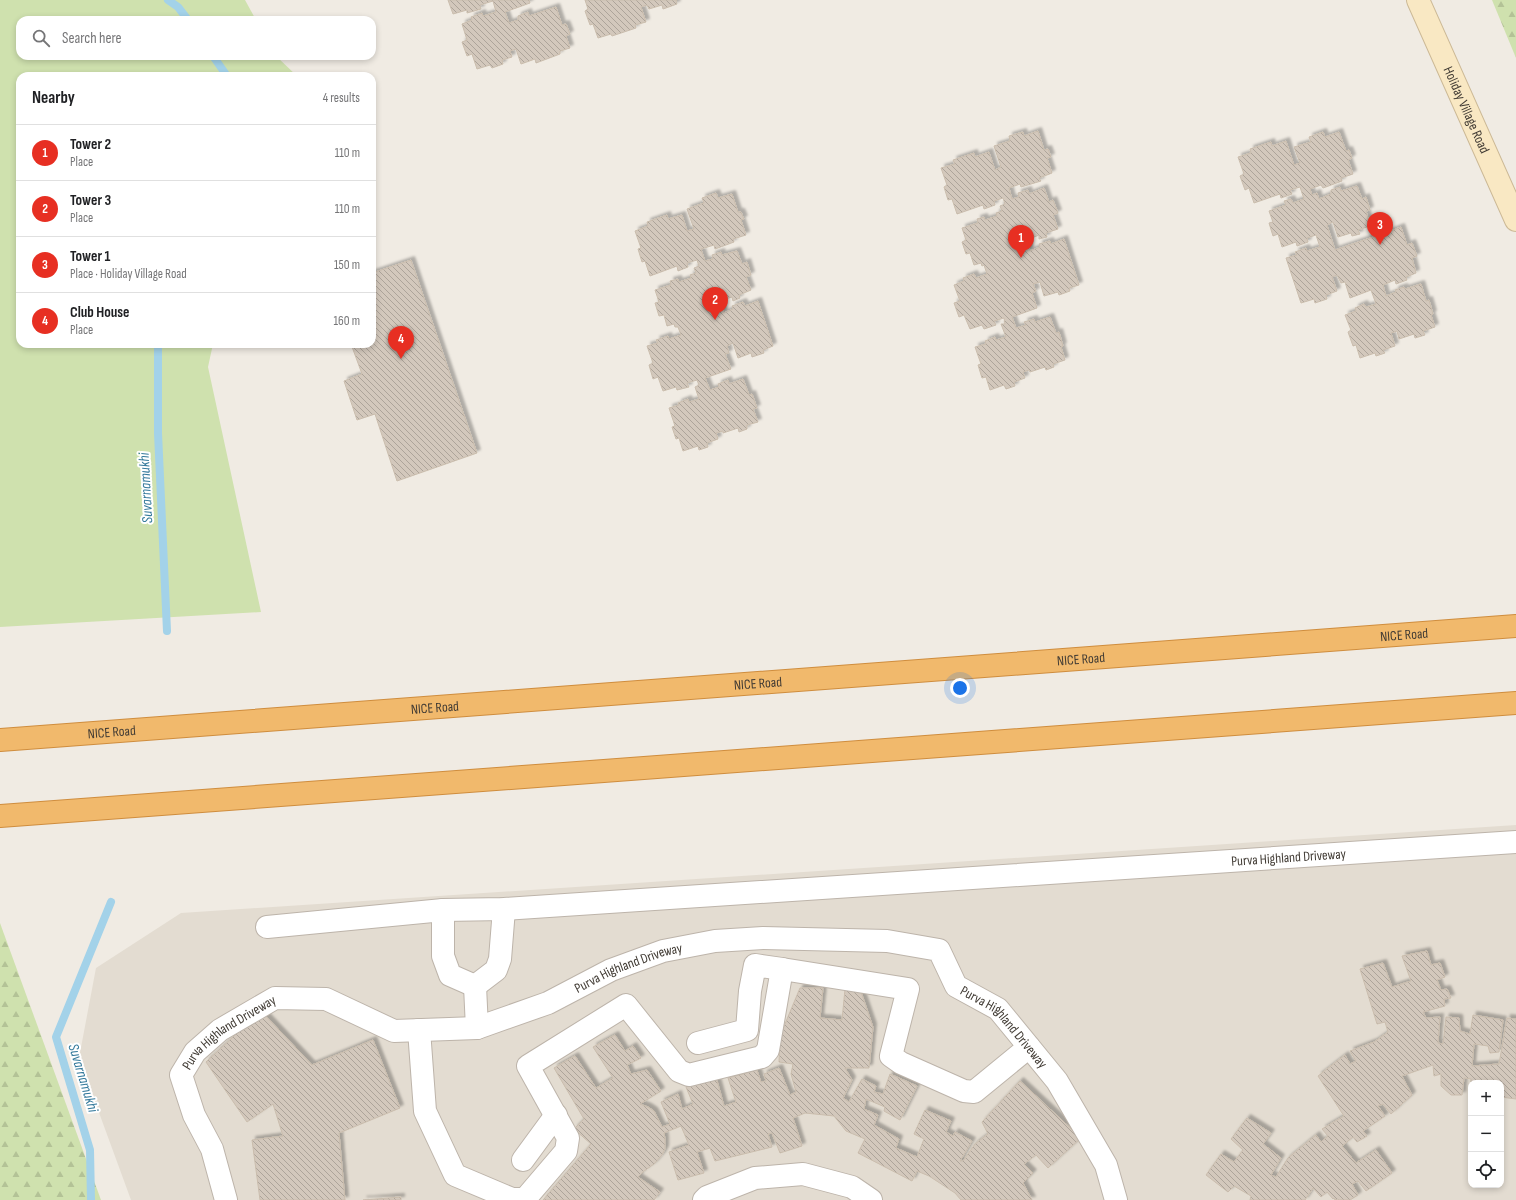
<!DOCTYPE html>
<html lang="en">
<head>
<meta charset="utf-8">
<style>
  :root { --surface:#fff; --page:#f2f2f2; --text:#202124; --muted:#757577; --line:#e0e0e0; --accent:#e72f22 }
  body { margin:0; font-family:"Sofia Sans Condensed",sans-serif; background:var(--page); color:var(--text) }
  .controls { position:absolute; right:12px; bottom:12px; display:grid; overflow:hidden; border-radius:8px; box-shadow:0 2px 6px #0003 }
  .controls button { width:36px; height:36px; display:grid; place-items:center; padding:0; border:0; border-bottom:1px solid var(--line); background:var(--surface); color:var(--text); font:20px sans-serif }
  .you { position:absolute; left:960px; top:688px; width:14px; height:14px; margin:-10px; border:3px solid #fff; border-radius:50%; background:#1a73e8; box-shadow:0 0 0 6px #1a73e833 }
  .badge { display:grid; place-items:center; width:26px; height:26px; border-radius:50%; background:var(--accent); color:#fff; font-size:13px; font-weight:700 }
  .pin { position:absolute; translate:-50% -33px; filter:drop-shadow(0 1px 2px #0008) }
  .pin::after { content:''; position:absolute; top:21px; width:14px; height:12px; background:inherit; clip-path:polygon(0 0,100% 0,50% 100%) }
  .list { margin:0; padding:0; list-style:none }
  h2 { display:flex; justify-content:space-between; align-items:center; height:52px; margin:0; padding:0 16px; font-size:17px }
  h2 small { font-size:13px; font-weight:400; color:var(--muted) }
  .list li { display:grid; grid-template-columns:26px 1fr auto; gap:12px; align-items:center; box-sizing:border-box; height:56px; padding:0 16px; border-top:1px solid var(--line) }
  .list b { display:block; font-size:15px; white-space:nowrap }
  .list p { margin:0; font-size:13px; white-space:nowrap; color:var(--muted) }
  .list em { font-size:13px; font-style:normal; color:var(--muted) }
  .icon { flex:none; width:22px; height:22px; fill:none; stroke:currentColor; stroke-width:2; stroke-linecap:round; stroke-linejoin:round }
  .map { position:relative; flex:none; width:1516px; height:1200px; overflow:hidden }
  .search { position:absolute; background:var(--surface); box-shadow:0 2px 6px #0003; left:16px; top:16px; width:360px; height:44px; display:flex; align-items:center; gap:10px; box-sizing:border-box; padding:0 14px; border-radius:12px; color:var(--muted); font-size:15px }
  .panel { position:absolute; background:var(--surface); box-shadow:0 2px 6px #0003; left:16px; top:72px; width:360px; height:276px; border-radius:12px }
  .map>svg:first-child { display:block }
  .residential { fill:#e3dcd1; fill-rule:evenodd }
  .green { fill:#cfe1ae }
  .forest { fill:url(#forest-firs) }
  .lines { fill:none; stroke-linecap:round; stroke-linejoin:round }
  .stream { stroke:#a3d2e9; stroke-width:8 }
  .building { fill:url(#building-back-hatch); stroke:#cabdad; filter:url(#shadow) }
  .street-casing { stroke:#bdb4aa; stroke-width:24 }
  .secondary-casing { stroke:#ccb996; stroke-width:24 }
  .highway-casing { stroke:#cf8d3e; stroke-width:24 }
  .street { stroke:#fff; stroke-width:22 }
  .secondary { stroke:#f9e8c3; stroke-width:22 }
  .highway { stroke:#f1b96c; stroke-width:22 }
  .labels { text-anchor:middle; dominant-baseline:central; stroke-width:4; stroke-linejoin:round; paint-order:stroke }
  .street-label { font-size:14px; fill:#413b34; stroke:#fff }
  .water-label { font-size:15px; font-style:italic; fill:#357a9c; stroke:#fff }
</style>
</head>
<body>
<div class="map">
<svg width="1516" height="1200" viewBox="0 0 1516 1200">
  <defs>
    <pattern id="forest-firs" width="22" height="20" patternUnits="userSpaceOnUse"><rect width="22" height="20" fill="#cfe1ae"/><path d="M5 1l3.5 6h-7zM16 11l3.5 6h-7z" fill="#b3c296"/></pattern>
    <pattern id="building-back-hatch" width="6" height="6" patternUnits="userSpaceOnUse"><rect width="6" height="6" fill="#d3c8bc"/><path d="M-1 5l2 2M0 0l6 6M5-1l2 2" fill="none" stroke="#ada49a"/></pattern>
    <filter id="shadow"><feDropShadow dx="3.5" dy="-3.5" stdDeviation="1" flood-color="#0004"/></filter>
  </defs>
  <rect width="100%" height="100%" fill="#f0ebe3"/>
  <path class="residential" d="M1516,825v375h-1385l-52,-142 17,-90 85,-55zM1471,1083h30v102h-30z"/>
  <path class="green" d="M0,0h245l11,20h-236v36h256l21,20h-277v268h193l-5,23 53,245 -261,15z"/>
  <g class="forest">
    <path d="M1492,0h24v58z"/>
    <path d="M0,923l101,277h-101z"/>
  </g>
  <g class="lines">
    <g class="stream">
      <path d="M168,0l10,7 10,13"/>
      <path d="M213,56l14,20"/>
      <path d="M159,344l-1,3v86l9,198"/>
      <path d="M91,1200l-1,-50 -34,-113 55,-135"/>
    </g>
  </g>
  <g class="building">
    <path d="M448,0h81l1,3 -25,9 4,11 9,-3v-4l10,-4 1,4 27,-9 6,18 4,-1 4,10 -4,2 4,12 -10,3v3l-24,9 -1,-4 -14,5 -5,-15 -6,2 2,6 -10,3 1,4 -11,4 -2,-3 -13,4 -5,-15 -5,2 -5,-14 5,-2 -5,-16 10,-4 -1,-3 11,-4 1,3 13,-4 -3,-11 -13,4 1,4 -14,4v-3l-14,4z"/>
    <path d="M585,0h92l-1,1 1,3 -14,5 -1,-4 -13,4 -2,-4 -6,2 5,15 -11,3 1,3 -24,8 -1,-2 -13,4 -5,-14 -3,1 -5,-14 3,-2z"/>
    <path d="M1038,131l6,19 4,-1 3,8 -4,1 5,15 -13,5 2,3 -20,6 -1,-3 -11,4 3,11 7,-2 -1,-4 10,-3 1,4 15,-6 5,14 4,-2 5,13 -5,2 5,14 -12,4 1,4 -8,2v-4l-12,5 3,11 10,-4 -1,-3 11,-3 1,3 13,-5 15,46 -10,3 1,3 -11,4 -1,-3 -14,4 -4,-14 -7,2 3,7 -4,2 5,15 -25,9 4,11 10,-3 -2,-3 10,-3 1,3 15,-5 6,16 3,-1 4,14 -2,1 4,13 -12,4 1,3 -8,3 -1,-3 -15,5 -1,-2 -6,2 2,6 -11,4 1,4 -9,3 -2,-4 -14,5 -4,-13 -4,1 -4,-13 3,-1 -6,-17 11,-3 -1,-3 10,-4 1,3 10,-3 -5,-13h4l-1,-6 -10,3 2,4 -12,4 -2,-4 -12,4 -6,-14 -5,2 -5,-14 6,-2 -6,-16 10,-4 -1,-3 11,-4 2,4 11,-4 -3,-9 -2,1 -1,-3 -7,2 -4,-12 -4,1 -4,-12 4,-2 -4,-12 16,-5 -1,-4 7,-2 1,3 12,-4 -1,-3 6,-2 -2,-5 5,-2 -2,-6 -9,3 1,4 -11,4 -1,-4 -26,9 -5,-15 -4,1 -4,-13 3,-2 -6,-17 14,-4 -2,-4 21,-7 1,4 14,-5 6,18 6,-3 -7,-21 16,-5 -1,-5 14,-4 1,4z"/>
    <path d="M1323,132l2,5 14,-5 7,19 3,-1 3,8 -4,2 5,14 -12,4 1,3 -19,7 -2,-3 -11,4 2,6 5,-2 2,6 12,-5v-4l9,-3 1,4 16,-5 5,13 4,-2 4,13 -4,1 4,15 -12,4 2,4 -8,2 -1,-3 -13,4 -5,-15 -6,3 8,25 41,-14v-3l11,-3 1,2 13,-5 6,18 5,-2 5,13 -5,2 4,15 -10,4 1,3 -11,4 -1,-4 -12,5 3,11 10,-4 -1,-2 9,-3 1,2 16,-5 5,17 3,-1 4,14 -2,1 4,12 -12,4 2,4 -10,3 -1,-4 -15,5 -2,-8 -6,2 4,13 -12,4 2,3 -9,3 -1,-3 -15,5 -4,-13 -3,1 -5,-14 3,-2 -6,-15 11,-4 -1,-3 9,-4 2,3 10,-3 -5,-14 -21,8 -5,-16 -4,1 -4,-8 -5,2 5,14 -11,4 1,4 -12,4 -1,-4 -13,4 -15,-45 11,-3 -2,-3 11,-4 1,3 13,-4 -4,-12 -9,3 1,4 -11,4 -1,-4 -14,5 -4,-13 -5,2 -4,-13 4,-1 -4,-11 17,-6 -2,-4 7,-2 2,4 11,-4 -4,-12 -10,3 2,4 -11,4 -1,-4 -26,9 -5,-15 -4,2 -5,-14 4,-2 -6,-17 13,-4 -1,-4 21,-7 1,4 14,-5 8,24 6,-2 -6,-16 17,-5 -2,-5z"/>
    <path d="M716,193l2,5 14,-4 6,18h3l3,7 -3,1 5,15 -13,4 1,3 -19,7 -1,-4 -13,4 4,12 8,-2 -1,-4 9,-3 1,3 15,-4 5,13 5,-2 4,13 -5,2 5,13 -12,5 1,3 -7,3 -1,-4 -13,4 5,12 9,-4 -1,-3 11,-4 2,4 13,-5 15,45 -10,4 1,3 -12,4 -1,-4 -13,5 -5,-15 -6,3 2,7 -4,1 6,15 -26,9 5,12 9,-3 -1,-3 10,-4 1,4 14,-5 6,16 3,-1 5,14 -4,1 5,13 -11,3v4l-8,3 -1,-4 -15,5v-2l-7,2 2,6 -11,4 1,4 -9,3 -1,-4 -15,5 -4,-13 -3,1 -4,-12 3,-1 -6,-18 10,-3 -1,-2 10,-4 1,3 10,-3 -4,-12 4,-2 -2,-5 -10,3 2,4 -12,3 -1,-3 -13,4 -5,-14 -5,2 -4,-14 4,-2 -6,-17 11,-3 -2,-3 12,-4 1,3 12,-4 -3,-8h-3l-1,-3 -7,2 -3,-11 -5,1 -4,-13 4,-1 -4,-12 16,-5 -1,-4 8,-2 1,3 12,-4 -1,-3 6,-2 -2,-5 5,-2 -2,-6 -10,3 1,4 -10,4 -1,-5 -27,10 -5,-15 -3,1 -4,-13 3,-1 -6,-17 13,-5 -1,-4 20,-7 1,4 14,-4 5,16 7,-2 -7,-20 17,-6 -2,-5z"/>
    <path d="M411,260l66,193 -80,28 -22,-67 -18,6 -13,-39 18,-7 -11,-30h21v-71z"/>
    <path d="M1427,951l4,14 9,-2 5,14 -8,3 4,10 6,-1 4,9 -7,1 1,7 -22,6 3,6 14,-1 -2,26 5,1 3,-27 13,1 1,13 10,3 3,-19 30,5 -4,32 -9,1 -2,-7 -14,-2 -2,22 27,-2 8,-46 9,1v80l-15,-2v-14h-30l-1,11 1,-15 -7,-1 -2,17h-11l-10,-9v-12l-7,2 -1,-11 -31,11 10,19 -21,19 -8,-10 -5,2 7,10 -22,15 4,5 -10,6 -4,-5 -11,9 14,17 20,-13 16,23 -26,18 -8,-10 -6,3 6,11 -8,5h-11l-1,-1 -3,1 -1,-2 -1,1 -6,-7 -6,5 -8,-9 -8,12h-55l1,-4 -17,-10 -6,6 -22,-17 15,-21 13,8 9,-12 -12,-11 16,-21 24,15 -8,11 18,14 -10,17 5,2 12,-19 28,-23 5,7 7,-6 -6,-7 22,-13 -26,-40 27,-21 5,9 6,-3 -6,-10 24,-9 14,-10 -3,-10 -8,2 -17,-55 23,-6 9,24 19,-6 -9,-25z"/>
    <path d="M800,988h23l-3,30 22,2 3,-31 16,3 12,35 -4,41h-24l7,12 -9,18 6,4 13,-23 14,7 -2,6 9,2 7,-20 27,12 -17,34 -16,-9 1,-4 -19,-8 -2,10 14,6 -4,10 25,14 -3,9 21,9 7,-18 -10,-5 11,-24 26,11 -5,11 7,4 2,-4 17,9 -12,20h3l12,-17 13,-10 -6,-12 38,-41 61,57 -33,30 -12,-13 -12,9 9,9 -10,10 9,17h-71l-6,-7 -26,-17 -12,-5 -5,10 -54,-28 7,-14 -19,-8 -12,-15 -29,-3 -12,5 9,28 -22,7 -8,-20 -4,1 4,13 -57,14 -5,-13 -13,4 7,21 -26,7 -9,-28 20,-7 -8,-19 -17,7 1,6v10l-3,6 -8,9 -10,7 -6,6 22,15 -6,8h-111l48,-56 -17,-15 10,-10 -30,-51 21,-12 21,32 17,-10 -20,-31 22,-12 10,16 8,-5 8,12 -14,7 4,9 16,-4 14,21 -21,13 8,3 6,4 8,16 8,-3 -9,-22 17,-8 4,15 11,-5 -7,-17 30,-10 8,29 12,-4 -8,-24 29,-8 4,12 5,-1 -2,-7 15,-6 11,27 6,-3 -5,-18 2,-10 -14,-2 1,-26z"/>
    <path d="M261,1011l51,54 61,-25 27,68 -61,25 6,67h-85l-8,-60 31,-4 -10,-32 -26,18 -41,-60z"/>
    <path d="M401,1197v3h-38z"/>
  </g>
  <g class="lines">
    <defs>
      <g id="street">
        <path d="M443,910v46l7,19 25,11"/>
        <path id="s1" d="M267,927l176,-17 61,-1 1012,-67"/>
        <path d="M475,986l21,-16 4,-11 4,-50"/>
        <path d="M475,986l2,42"/>
        <path d="M419,1030l6,81 30,64 57,24h13l41,-48 2,-13 -40,-72 98,-61 53,66 10,4 73,-18 6,-7 14,-81 126,20 -17,67 10,7 63,28 10,1 55,-45"/>
        <path d="M698,1043l49,-13 3,-39 5,-26 27,4"/>
        <path d="M523,1160l33,-45"/>
        <path id="s2" d="M226,1200l-14,-51 -18,-34 -13,-40 14,-23 25,-22 55,-32 51,1 68,32 83,-3 71,-25 63,-33 52,-19 52,-10 48,-3 124,3 52,9 17,36 42,23 59,72 49,84 10,35"/>
        <path d="M704,1200l3,-3 48,-19 48,-4 49,13 19,13"/>
      </g>
      <g id="secondary">
        <path id="s3" d="M1418,0l98,220"/>
      </g>
      <g id="highway">
        <path id="s4" d="M0,740l1516,-114"/>
        <path d="M0,816l1516,-113"/>
      </g>
    </defs>
    <use href="#street" class="street-casing"/>
    <use href="#secondary" class="secondary-casing"/>
    <use href="#highway" class="highway-casing"/>
    <use href="#street" class="street"/>
    <use href="#secondary" class="secondary"/>
    <use href="#highway" class="highway"/>
  </g>
  <g class="labels">
    <g class="street-label">
      <text stroke="none"><textPath href="#s3" startOffset="120">Holiday Village Road</textPath></text>
      <text stroke="none"><textPath href="#s4" startOffset="1408">NICE Road</textPath></text>
      <text stroke="none"><textPath href="#s4" startOffset="1084">NICE Road</textPath></text>
      <text stroke="none"><textPath href="#s4" startOffset="760">NICE Road</textPath></text>
      <text stroke="none"><textPath href="#s4" startOffset="436">NICE Road</textPath></text>
      <text stroke="none"><textPath href="#s4" startOffset="112">NICE Road</textPath></text>
      <text stroke="none"><textPath href="#s1" startOffset="1024">Purva Highland Driveway</textPath></text>
      <text stroke="none"><textPath href="#s2" startOffset="630">Purva Highland Driveway</textPath></text>
      <text stroke="none"><textPath href="#s2" startOffset="1050">Purva Highland Driveway</textPath></text>
      <text stroke="none"><textPath href="#s2" startOffset="199">Purva Highland Driveway</textPath></text>
    </g>
    <g class="water-label">
      <text transform="translate(146 488) rotate(-93)">Suvarnamukhi</text>
      <text transform="translate(83 1078) rotate(73)">Suvarnamukhi</text>
    </g>
  </g>
</svg>
<div class="controls">
<button>+</button>
<button>−</button>
<button><svg class="icon" aria-label="locate" viewBox="0 0 24 24"><circle cx="12" cy="12" r="6"/><path d="M12 2v4M12 18v4M2 12h4M18 12h4"/></svg></button>
</div>
<div class="you"></div>
<div class="pin badge" style="left:1021px;top:258px">1</div>
<div class="pin badge" style="left:715px;top:320px">2</div>
<div class="pin badge" style="left:1380px;top:245px">3</div>
<div class="pin badge" style="left:401px;top:359px">4</div>
<div class="search"><svg class="icon" aria-label="search" viewBox="0 0 24 24"><circle cx="10" cy="10" r="6"/><path d="M15 15l6 6"/></svg>Search here</div>
<section class="panel">
<h2>Nearby<small>4 results</small></h2>
<ul class="list">
<li><span class="badge">1</span><div><b>Tower 2</b><p>Place</p></div><em>110 m</em></li>
<li><span class="badge">2</span><div><b>Tower 3</b><p>Place</p></div><em>110 m</em></li>
<li><span class="badge">3</span><div><b>Tower 1</b><p>Place · Holiday Village Road</p></div><em>150 m</em></li>
<li><span class="badge">4</span><div><b>Club House</b><p>Place</p></div><em>160 m</em></li>
</ul>
</section>
</div>
</body>
</html>
